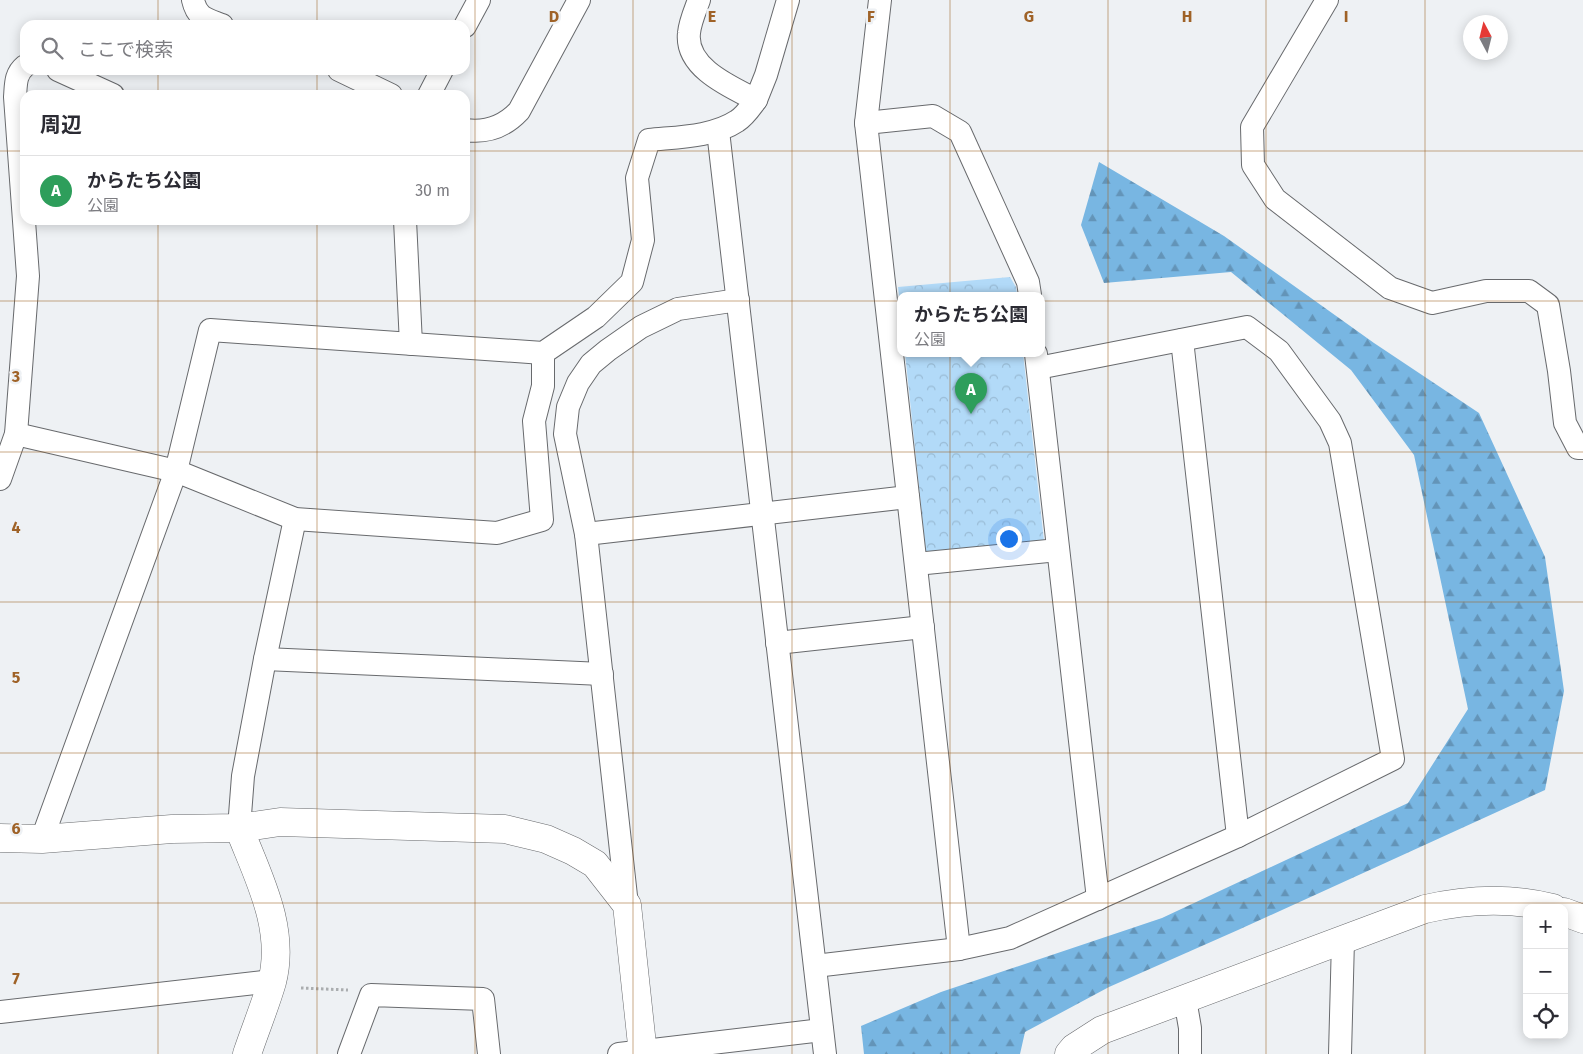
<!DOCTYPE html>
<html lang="ja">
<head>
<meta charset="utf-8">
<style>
  :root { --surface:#fff; --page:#f7f7f7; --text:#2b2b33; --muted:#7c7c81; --line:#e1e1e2; --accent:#b45309 }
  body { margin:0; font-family:"Fira Sans","Noto Sans JP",sans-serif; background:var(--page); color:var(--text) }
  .controls { position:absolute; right:15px; bottom:15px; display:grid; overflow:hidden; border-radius:10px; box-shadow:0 2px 12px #0003 }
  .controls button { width:45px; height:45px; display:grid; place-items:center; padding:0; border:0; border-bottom:1px solid var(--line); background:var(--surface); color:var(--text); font:25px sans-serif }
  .compass { position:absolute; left:1463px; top:15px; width:45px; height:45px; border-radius:50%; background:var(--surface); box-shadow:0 2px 12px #0003; rotate:353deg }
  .you { position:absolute; left:1008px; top:538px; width:18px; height:18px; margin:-12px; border:4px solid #fff; border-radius:50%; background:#1a73e8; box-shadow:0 0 0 8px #1a73e833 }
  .badge { display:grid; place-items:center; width:32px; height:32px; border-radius:50%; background:var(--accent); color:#fff; font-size:16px; font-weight:700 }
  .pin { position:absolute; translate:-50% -41px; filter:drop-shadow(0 1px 2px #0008) }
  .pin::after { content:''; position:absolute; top:26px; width:18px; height:15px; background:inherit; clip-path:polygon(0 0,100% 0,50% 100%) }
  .popup { position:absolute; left:897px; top:292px; width:148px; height:65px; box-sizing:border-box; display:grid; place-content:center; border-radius:10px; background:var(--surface); filter:drop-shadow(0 1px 4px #0005); font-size:16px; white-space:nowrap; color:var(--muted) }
  .popup b { font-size:19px; color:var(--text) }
  .popup::after { content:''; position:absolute; left:50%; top:100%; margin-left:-10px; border:10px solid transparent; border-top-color:var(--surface) }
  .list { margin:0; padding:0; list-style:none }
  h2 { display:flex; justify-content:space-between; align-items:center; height:65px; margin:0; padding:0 20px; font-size:21px }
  h2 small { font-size:16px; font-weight:400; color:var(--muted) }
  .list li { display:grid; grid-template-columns:32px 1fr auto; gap:15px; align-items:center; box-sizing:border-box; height:70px; padding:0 20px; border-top:1px solid var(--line) }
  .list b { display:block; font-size:19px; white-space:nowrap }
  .list p { margin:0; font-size:16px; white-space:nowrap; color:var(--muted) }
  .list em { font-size:16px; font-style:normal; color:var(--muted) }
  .icon { flex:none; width:28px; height:28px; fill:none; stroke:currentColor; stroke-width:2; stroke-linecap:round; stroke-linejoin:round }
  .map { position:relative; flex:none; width:1583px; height:1054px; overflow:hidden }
  .search { position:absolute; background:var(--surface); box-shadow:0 2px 12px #0003; left:20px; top:20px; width:450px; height:55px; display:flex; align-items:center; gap:12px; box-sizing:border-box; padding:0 18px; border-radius:15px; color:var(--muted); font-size:19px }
  .panel { position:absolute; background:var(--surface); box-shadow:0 2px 12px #0003; left:20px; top:90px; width:450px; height:135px; border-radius:15px }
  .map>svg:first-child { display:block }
  .forest { fill:url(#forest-firs) }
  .park { fill:url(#park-crowns) }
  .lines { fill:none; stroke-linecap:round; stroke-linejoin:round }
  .street-casing { stroke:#686a6d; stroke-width:24 }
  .secondary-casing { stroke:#686a6d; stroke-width:29 }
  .path { stroke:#aaadaf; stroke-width:3; stroke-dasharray:2.5 2.5; stroke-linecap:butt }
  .street { stroke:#fff; stroke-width:22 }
  .secondary { stroke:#fff; stroke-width:28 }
  .grid { fill:none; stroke:#9f6227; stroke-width:1; stroke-opacity:0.55 }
  .grid-label { font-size:16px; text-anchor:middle; font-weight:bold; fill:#9f6227; stroke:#eef1f4; stroke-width:5; stroke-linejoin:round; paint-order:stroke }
</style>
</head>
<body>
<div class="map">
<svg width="1583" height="1054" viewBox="0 0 1583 1054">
  <defs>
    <pattern id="forest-firs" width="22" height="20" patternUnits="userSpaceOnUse" patternTransform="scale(1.25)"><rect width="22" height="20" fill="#78b6e2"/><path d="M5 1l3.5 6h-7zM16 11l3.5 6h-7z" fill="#6394b8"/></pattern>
    <pattern id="park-crowns" width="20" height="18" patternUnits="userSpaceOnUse" patternTransform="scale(1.25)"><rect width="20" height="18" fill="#b2daf8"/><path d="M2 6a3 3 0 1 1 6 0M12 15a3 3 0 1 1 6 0" fill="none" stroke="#99bbd5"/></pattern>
  </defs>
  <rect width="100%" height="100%" fill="#eef1f4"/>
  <path class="forest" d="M1099,162l125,74 150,107 105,70 66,144 19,134 -19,99 -307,140 -129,57 -84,45 -5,22h-156l-3,-28 80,-34 221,-74 246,-115 60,-94 -54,-254 -63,-85 -120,-98 -127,11 -23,-58z"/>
  <g class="park">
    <path d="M1010,277l6,10 1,8h-116v19l-3,-27z"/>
    <path d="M905,353h118l21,188 -118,12z"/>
  </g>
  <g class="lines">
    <defs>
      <g id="street">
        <path d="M193,0c4,18 13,19 29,25"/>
        <path d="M699,0c-4,11 -9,22 -10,33 -4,35 42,54 67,67l10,-25 22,-75"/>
        <path d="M880,0l-14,123 93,826"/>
        <path d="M1327,0l-75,127 1,38 22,34 115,89 42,15 54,-12h43l19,14 11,66 6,52 13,25h5"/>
        <path d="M465,26l14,-26"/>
        <path d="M58,70l55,25"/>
        <path d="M339,70l52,25"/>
        <path d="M429,95l13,-25"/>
        <path d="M866,123l67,-7 27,16 68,150 2,13"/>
        <path d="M465,130c21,3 39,-3 54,-19l60,-111"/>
        <path d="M718,131l107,923"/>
        <path d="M405,220l6,124"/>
        <path d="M1182,340l56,496"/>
        <path d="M1036,354l62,545"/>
        <path d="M16,434l160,37 119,48 202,14 45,-13 -8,-99 9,-35v-33"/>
        <path d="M0,479l16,-45 12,-158 -13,-179c1,-12 0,-23 10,-31"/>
        <path d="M586,534l322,-37"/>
        <path d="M916,564l142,-14"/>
        <path d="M777,643l146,-16"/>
        <path d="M265,659l337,15"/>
        <path d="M239,828l4,-52 22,-117 30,-140"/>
        <path d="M42,839l134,-368 34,-141 333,23 53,-36 36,-35 11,-42 -6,-62 12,-38c28,-3 64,-3 88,-19 8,-5 13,-13 19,-21"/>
        <path d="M627,905l-41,-371 -21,-100 3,-27 10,-24 13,-19 17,-14 33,-23 37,-18 60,-9"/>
        <path d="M815,966l144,-17 51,-11 228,-102 155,-77 -53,-316 -10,-22 -51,-70 -32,-24 -209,41"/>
        <path d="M1185,999l5,29v26"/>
        <path d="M0,1012l272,-31"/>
        <path d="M349,1054l22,-59 112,4 6,55"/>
        <path d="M619,1054l203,-24"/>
        <path d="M1340,1054l3,-114"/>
      </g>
      <g id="secondary">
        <path d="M239,828c19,49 47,100 33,154 -7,24 -17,48 -25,72"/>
        <path d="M0,838l42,1 130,-10 67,-1 41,-6 225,7 41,10 27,12 22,13 32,41 16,149"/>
        <path d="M1564,912l19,7"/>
        <path d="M1069,1054l5,-6 28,-18 323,-121c43,-10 85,-12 128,-1"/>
      </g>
    </defs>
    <use href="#street" class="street-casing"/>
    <use href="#secondary" class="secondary-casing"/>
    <path class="path" d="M301,988l47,2"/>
    <use href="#street" class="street"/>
    <use href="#secondary" class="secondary"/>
  </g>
  <path class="grid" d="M158,0v25M317,0v25M475,0v1054M633,0v1054M792,0v1054M950,0v1054M1108,0v1054M1266,0v1054M1425,0v1054M158,70v25M317,70v25M0,151h25M465,151h1118M158,220v834M317,220v834M0,301h1583M0,452h1583M0,602h1583M0,753h1583M0,903h1583"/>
  <g class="grid-label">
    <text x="554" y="22">D</text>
    <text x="712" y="22">E</text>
    <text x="871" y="22">F</text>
    <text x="1029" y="22">G</text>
    <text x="1187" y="22">H</text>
    <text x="1346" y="22">I</text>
    <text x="16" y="382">3</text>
    <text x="16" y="533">4</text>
    <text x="16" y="683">5</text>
    <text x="16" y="834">6</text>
    <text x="16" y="984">7</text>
  </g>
</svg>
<div class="controls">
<button>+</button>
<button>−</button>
<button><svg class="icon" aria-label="locate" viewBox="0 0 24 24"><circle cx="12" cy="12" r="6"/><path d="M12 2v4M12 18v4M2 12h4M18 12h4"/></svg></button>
</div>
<svg class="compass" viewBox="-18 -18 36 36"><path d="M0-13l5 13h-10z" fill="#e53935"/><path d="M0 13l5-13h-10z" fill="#7c7c81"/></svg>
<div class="you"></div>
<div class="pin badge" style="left:971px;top:414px;background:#2e9e5b">A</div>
<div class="popup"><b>からたち公園</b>公園</div>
<div class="search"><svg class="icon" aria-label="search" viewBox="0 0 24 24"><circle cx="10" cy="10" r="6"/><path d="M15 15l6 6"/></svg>ここで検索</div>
<section class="panel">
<h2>周辺<small></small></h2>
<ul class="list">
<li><span class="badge" style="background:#2e9e5b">A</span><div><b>からたち公園</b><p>公園</p></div><em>30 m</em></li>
</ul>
</section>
</div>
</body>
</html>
